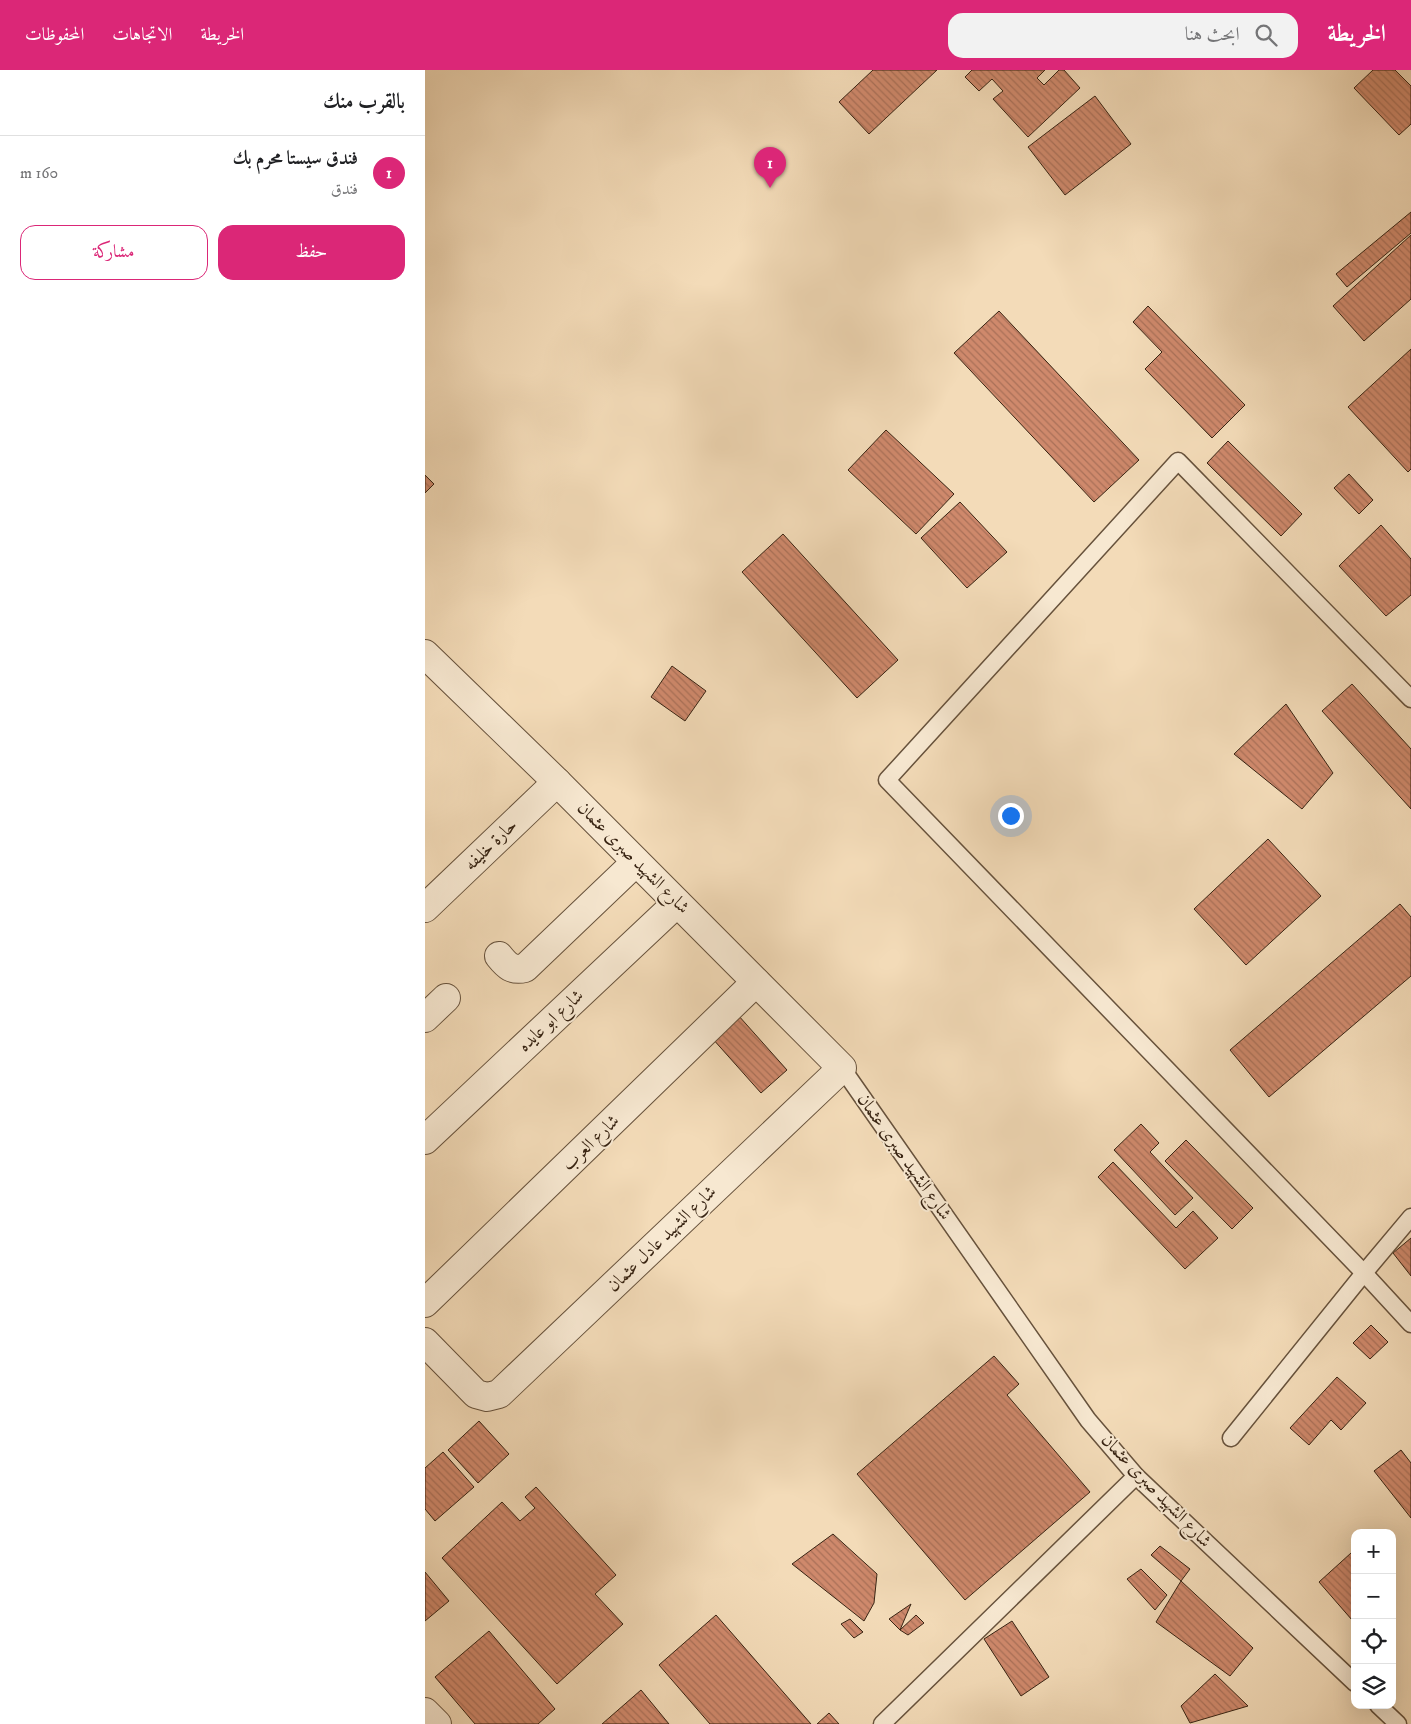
<!DOCTYPE html>
<html lang="ar">
<head>
<meta charset="utf-8">
<style>
  :root { --surface:#fff; --page:#f2f2f2; --text:#202124; --muted:#757577; --line:#e0e0e0; --accent:#db2777 }
  body { margin:0; font-family:"IM FELL DW Pica",Amiri,serif; background:var(--page); color:var(--text); direction:rtl }
  .controls { position:absolute; right:15px; bottom:15px; display:grid; overflow:hidden; border-radius:10px; box-shadow:0 5px 20px #0002 }
  .controls button { width:45px; height:45px; display:grid; place-items:center; padding:0; border:0; border-bottom:1px solid var(--line); background:var(--surface); color:var(--text); font:25px sans-serif }
  .you { position:absolute; left:585px; top:745px; width:18px; height:18px; margin:-12px; border:4px solid #fff; border-radius:50%; background:#1a73e8; box-shadow:0 0 0 8px #1a73e833 }
  .badge { display:grid; place-items:center; width:32px; height:32px; border-radius:50%; background:var(--accent); color:#fff; font-size:16px; font-weight:700 }
  .pin { position:absolute; translate:-50% -41px; filter:drop-shadow(0 1px 2px #0008) }
  .pin::after { content:''; position:absolute; top:26px; width:18px; height:15px; background:inherit; clip-path:polygon(0 0,100% 0,50% 100%) }
  .list { margin:0; padding:0; list-style:none }
  h2 { display:flex; justify-content:space-between; align-items:center; height:65px; margin:0; padding:0 20px; font-size:21px }
  h2 small { font-size:16px; font-weight:400; color:var(--muted) }
  .list li { display:grid; grid-template-columns:32px 1fr auto; gap:15px; align-items:center; box-sizing:border-box; height:75px; padding:0 20px; border-top:1px solid var(--line) }
  .list b { display:block; font-size:19px; white-space:nowrap }
  .list p { margin:0; font-size:16px; white-space:nowrap; color:var(--muted) }
  .list em { font-size:16px; font-style:normal; color:var(--muted) }
  .actions { display:flex; gap:10px; padding:15px 20px }
  .actions a { flex:1; padding:11px 0; border:1px solid var(--accent); border-radius:15px; text-align:center; font-size:18px; color:var(--accent) }
  .actions .main { background:var(--accent); color:#fff }
  .icon { flex:none; width:28px; height:28px; fill:none; stroke:currentColor; stroke-width:2; stroke-linecap:round; stroke-linejoin:round }
  .map { position:relative; flex:none; width:986px; height:1654px; overflow:hidden; direction:ltr }
  header { display:flex; align-items:center; gap:30px; box-sizing:border-box; height:70px; padding:0 25px; background:var(--accent); color:#fff }
  header strong { font-size:24px }
  nav { display:flex; gap:28px; margin-inline-start:auto; font-size:18px }
  .search { width:350px; height:45px; background:var(--page); display:flex; align-items:center; gap:12px; box-sizing:border-box; padding:0 18px; border-radius:15px; color:var(--muted); font-size:19px }
  main { display:flex }
  aside { flex:1; background:var(--surface) }
  .map>svg:first-child { display:block }
  .building { fill:url(#building-back-hatch); stroke:#382413 }
  .lines { fill:none; stroke-linecap:round; stroke-linejoin:round }
  .lane-casing { stroke:#67523c; stroke-width:19 }
  .street-casing { stroke:#67523c; stroke-width:30 }
  .lane { stroke:#f7e8d1; stroke-width:16 }
  .street { stroke:#f7e8d1; stroke-width:28 }
  .labels { text-anchor:middle; dominant-baseline:central; stroke-width:4; stroke-linejoin:round; paint-order:stroke }
  .street-label { font-size:18px; fill:#382413; stroke:#f7e8d1 }
</style>
</head>
<body>
<header>
<strong>الخريطة</strong>
<div class="search"><svg class="icon" aria-label="search" viewBox="0 0 24 24"><circle cx="10" cy="10" r="6"/><path d="M15 15l6 6"/></svg>ابحث هنا</div>
<nav><a>الخريطة</a><a>الاتجاهات</a><a>المحفوظات</a></nav>
</header>
<main>
<div class="map">
<svg width="986" height="1654" viewBox="0 0 986 1654">
  <defs>
    <pattern id="building-back-hatch" width="6" height="6" patternUnits="userSpaceOnUse" patternTransform="scale(1.25)"><rect width="6" height="6" fill="#cf896c"/><path d="M-1 5l2 2M0 0l6 6M5-1l2 2" fill="none" stroke="#a97058"/></pattern>
  </defs>
  <rect width="100%" height="100%" fill="#f3dbb8"/>
  <filter id="stains"><feTurbulence type="fractalNoise" baseFrequency=".004" numOctaves="4"/><feColorMatrix values="0 0 0 0 .2 0 0 0 0 .09 0 0 0 0 .02 0 0 0 .5 -.17"/></filter>
  <radialGradient id="worn" r=".72"><stop offset=".6" stop-color="#630" stop-opacity="0"/><stop offset="1" stop-color="#630" stop-opacity=".3"/></radialGradient>
  <g class="building">
    <path d="M448,0h64l-68,64 -30,-32z"/>
    <path d="M547,0h73l-8,8 7,7 15,-15h5l16,18 -52,49 -35,-38 10,-8 -11,-12 -13,12 -14,-14z"/>
    <path d="M948,0h22l16,16v38l-12,11 -45,-47z"/>
    <path d="M670,26l36,48 -66,51 -37,-48z"/>
    <path d="M986,142v21l-64,54 -11,-13z"/>
    <path d="M986,165v64l-47,42 -31,-35z"/>
    <path d="M723,236l97,99 -33,33 -67,-69 17,-17 -29,-30z"/>
    <path d="M574,241l140,149 -45,42 -140,-149z"/>
    <path d="M986,279v120l-3,3 -60,-65z"/>
    <path d="M461,360l68,64 -38,40 -68,-64z"/>
    <path d="M803,371l74,73 -21,22 -74,-73z"/>
    <path d="M924,404l24,26 -14,14 -25,-26z"/>
    <path d="M0,405l9,9 -9,9z"/>
    <path d="M535,432l47,50 -40,36 -46,-50z"/>
    <path d="M956,455l30,34v36l-25,21 -47,-50z"/>
    <path d="M358,464l115,126 -41,38 -115,-126z"/>
    <path d="M247,596l34,25 -21,30 -34,-24z"/>
    <path d="M927,614l59,65v60l-89,-98z"/>
    <path d="M861,634l47,69 -31,36 -68,-55z"/>
    <path d="M843,769l53,57 -75,69 -52,-56z"/>
    <path d="M975,834l11,13v59l-142,121 -39,-47z"/>
    <path d="M313,945l49,55 -26,23 -49,-55z"/>
    <path d="M716,1054l18,19 -9,9 43,46 -18,17 -61,-65z"/>
    <path d="M761,1070l67,68 -21,21 -67,-68z"/>
    <path d="M688,1092l63,66 17,-17 25,27 -33,31 -87,-92z"/>
    <path d="M986,1168v38l-18,-23z"/>
    <path d="M946,1255l17,17 -18,17 -17,-16z"/>
    <path d="M569,1286l25,28 -12,11 83,97 -125,108 -108,-126z"/>
    <path d="M912,1307l29,26 -25,27 -10,-10 -22,25 -19,-17z"/>
    <path d="M54,1351l30,33 -31,29 -30,-33z"/>
    <path d="M976,1380l10,13v55l-37,-47z"/>
    <path d="M18,1382l31,35 -39,34 -10,-12v-41z"/>
    <path d="M111,1417l80,88 -21,19 28,30 -66,60 -115,-126 60,-56 18,19 15,-13 -10,-11z"/>
    <path d="M408,1464l44,40 -3,29 -10,18 -72,-57z"/>
    <path d="M735,1476l30,23 -9,12 -30,-26z"/>
    <path d="M926,1483l4,4v60l-3,3 -33,-38z"/>
    <path d="M716,1499l26,26 -12,15 -28,-31z"/>
    <path d="M0,1502l24,29 -24,20z"/>
    <path d="M756,1511l72,67 -23,28 -74,-54z"/>
    <path d="M486,1534l-11,26 -11,-11z"/>
    <path d="M291,1545l95,109h-101l-51,-59z"/>
    <path d="M491,1545l8,8 -16,12 -8,-5z"/>
    <path d="M425,1549l13,13 -9,6 -13,-14z"/>
    <path d="M587,1551l37,56 -28,19 -37,-57z"/>
    <path d="M64,1561l66,78 -17,15h-63l-40,-47z"/>
    <path d="M790,1604l33,32 -58,17 -9,-17z"/>
    <path d="M216,1620l28,34h-67z"/>
    <path d="M404,1643l10,11h-22z"/>
  </g>
  <g class="lines">
    <defs>
      <g id="lane">
        <path d="M986,629l-233,-238 -291,319 477,493 47,51"/>
        <path d="M417,998l246,352 48,56 219,207"/>
        <path d="M806,1368l133,-165 47,-56"/>
        <path d="M953,1635l20,19"/>
        <path d="M457,1654l254,-248"/>
      </g>
      <g id="street">
        <path d="M0,584l132,128 285,286 -343,326 -12,3 -11,-3 -51,-52"/>
        <path d="M0,838l132,-126"/>
        <path d="M74,886c8,10 13,15 26,12l111,-106"/>
        <path d="M0,948l21,-20"/>
        <path d="M0,1070l252,-237"/>
        <path d="M0,1233l331,-321"/>
        <path d="M0,1642l12,12"/>
      </g>
    </defs>
    <use href="#lane" class="lane-casing"/>
    <use href="#street" class="street-casing"/>
    <use href="#lane" class="lane"/>
    <use href="#street" class="street"/>
  </g>
  <g class="labels">
    <g class="street-label">
      <text transform="translate(66 775) rotate(-44)">حارة خليفه</text>
      <text transform="translate(208 788) rotate(45)">شارع الشهيد صبرى عثمان</text>
      <text transform="translate(126 951) rotate(-43)">شارع ابو عايده</text>
      <text transform="translate(166 1073) rotate(-44)">شارع العرب</text>
      <text transform="translate(479 1087) rotate(55)">شارع الشهيد صبرى عثمان</text>
      <text transform="translate(237 1169) rotate(-44)">شارع الشهيد عادل عثمان</text>
      <text transform="translate(731 1421) rotate(46)">شارع الشهيد صبرى عثمان</text>
    </g>
  </g>
  <rect width="100%" height="100%" filter="url(#stains)"/>
  <rect width="100%" height="100%" fill="url(#worn)"/>
</svg>
<div class="controls">
<button>+</button>
<button>−</button>
<button><svg class="icon" aria-label="locate" viewBox="0 0 24 24"><circle cx="12" cy="12" r="6"/><path d="M12 2v4M12 18v4M2 12h4M18 12h4"/></svg></button>
<button><svg class="icon" aria-label="layers" viewBox="0 0 24 24"><path d="M12 4l9 5-9 5-9-5zM3 14l9 5 9-5"/></svg></button>
</div>
<div class="you"></div>
<div class="pin badge" style="left:345px;top:118px">1</div>
</div>
<aside>
<h2>بالقرب منك<small></small></h2>
<ul class="list">
<li><span class="badge">1</span><div><b>فندق سيستا محرم بك</b><p>فندق</p></div><em>160 m</em></li>
</ul>
<div class="actions"><a class="main">حفظ</a><a>مشاركة</a></div>
</aside>
</main>
</body>
</html>
